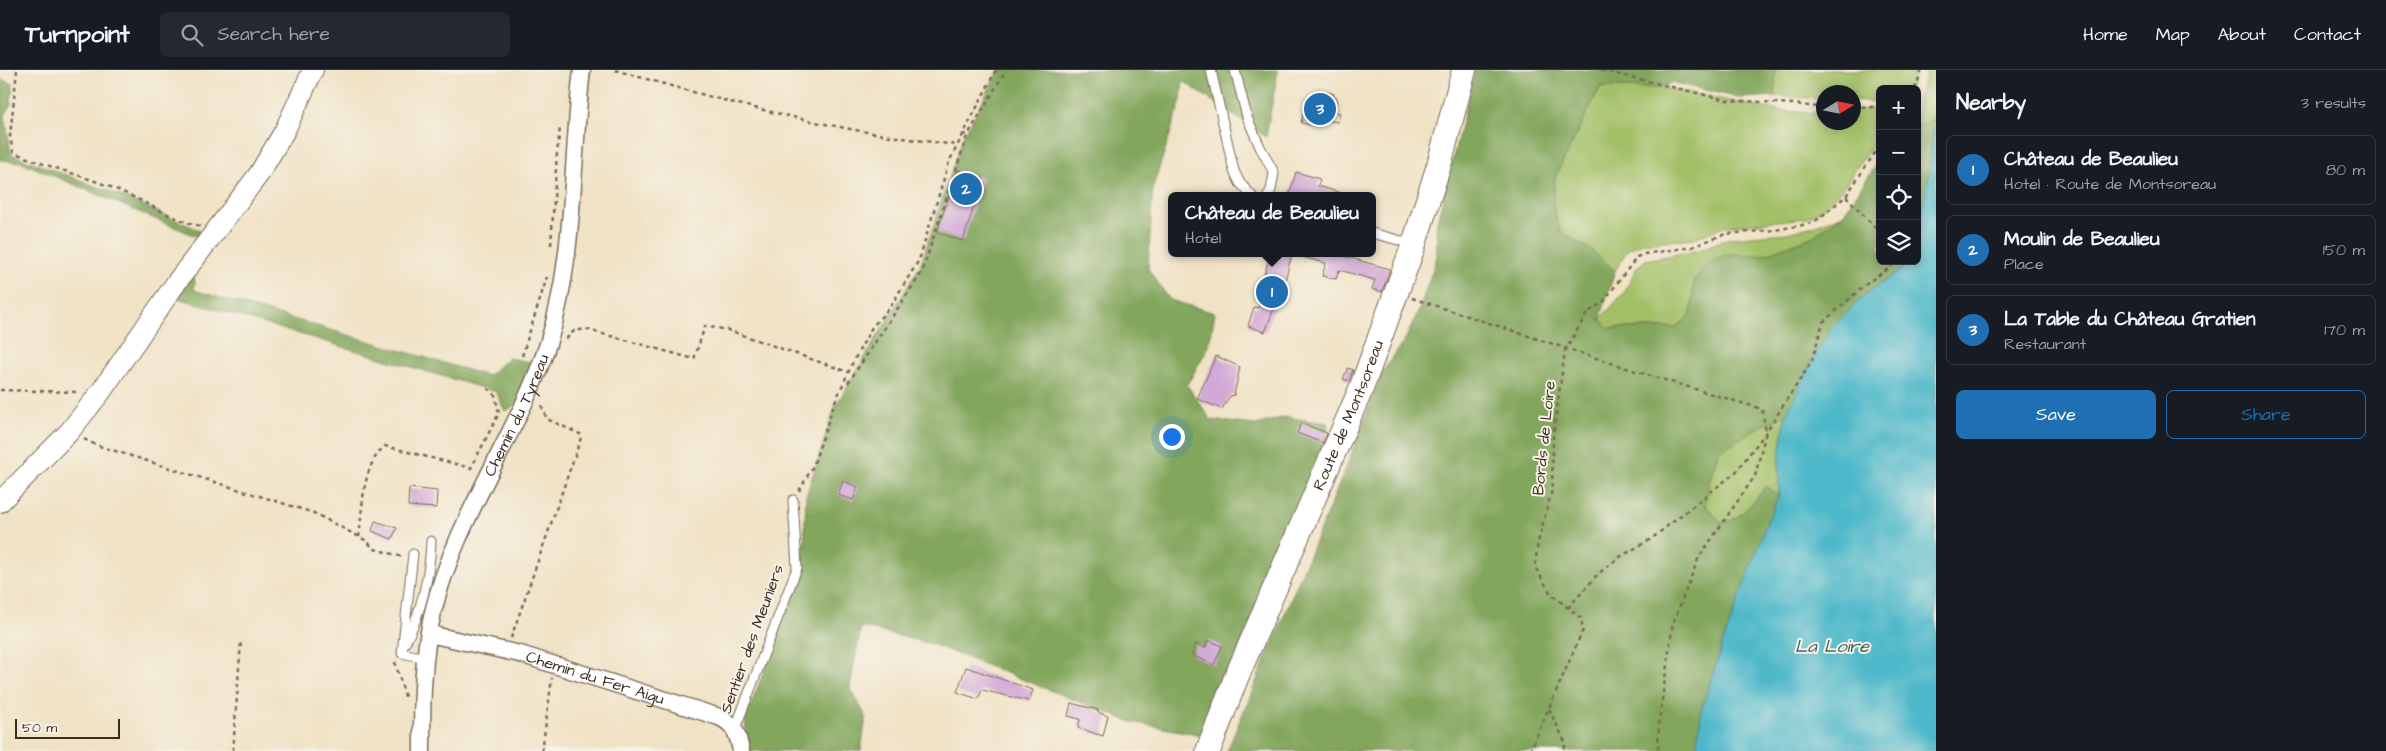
<!DOCTYPE html>
<html lang="en">
<head>
<meta charset="utf-8">
<style>
  :root { --surface:#171b24; --page:#242831; --text:#f1f3f6; --muted:#9ea1a6; --line:#363941; --accent:#1f6fb2 }
  body { margin:0; font-family:"Architects Daughter",sans-serif; background:var(--page); color:var(--text) }
  .controls { position:absolute; right:15px; top:15px; display:grid; overflow:hidden; border-radius:8px; box-shadow:0 2px 8px #0003 }
  .controls button { width:45px; height:45px; display:grid; place-items:center; padding:0; border:0; border-bottom:1px solid var(--line); background:var(--surface); color:var(--text); font:25px sans-serif }
  .compass { position:absolute; left:1816px; top:15px; width:45px; height:45px; border-radius:50%; background:var(--surface); box-shadow:0 2px 8px #0003; rotate:80deg }
  .scale { position:absolute; left:15px; bottom:12px; width:105px; box-sizing:border-box; padding-left:5px; border:2px solid #3b2a1e; border-top:0; font-size:14px; line-height:18px; white-space:nowrap; color:#3b2a1e; -webkit-text-stroke:4px #f7f3e8; paint-order:stroke }
  .you { position:absolute; left:1171px; top:366px; width:18px; height:18px; margin:-12px; border:4px solid #fff; border-radius:50%; background:#1a73e8; box-shadow:0 0 0 8px #1a73e833 }
  .badge { display:grid; place-items:center; width:32px; height:32px; border-radius:50%; background:var(--accent); color:#fff; font-size:16px; font-weight:700 }
  .pin { position:absolute; translate:-50% -50%; border:2px solid #fff; box-shadow:0 1px 5px #0006 }
  .popup { position:absolute; left:1168px; top:122px; width:208px; height:65px; box-sizing:border-box; display:grid; place-content:center; border-radius:8px; background:var(--surface); filter:drop-shadow(0 1px 4px #0005); font-size:16px; white-space:nowrap; color:var(--muted) }
  .popup b { font-size:19px; color:var(--text) }
  .popup::after { content:''; position:absolute; left:50%; top:100%; margin-left:-10px; border:10px solid transparent; border-top-color:var(--surface) }
  .list { margin:0; padding:0; list-style:none }
  h2 { display:flex; justify-content:space-between; align-items:center; height:65px; margin:0; padding:0 20px; font-size:21px }
  h2 small { font-size:16px; font-weight:400; color:var(--muted) }
  .list li { display:grid; grid-template-columns:32px 1fr auto; gap:15px; align-items:center; box-sizing:border-box; height:70px; margin:0 10px 10px; padding:0 10px; border:1px solid var(--line); border-radius:8px }
  .list b { display:block; font-size:19px; white-space:nowrap }
  .list p { margin:0; font-size:16px; white-space:nowrap; color:var(--muted) }
  .list em { font-size:16px; font-style:normal; color:var(--muted) }
  .actions { display:flex; gap:10px; padding:15px 20px }
  .actions a { flex:1; padding:11px 0; border:1px solid var(--accent); border-radius:8px; text-align:center; font-size:18px; color:var(--accent) }
  .actions .main { background:var(--accent); color:#fff }
  .icon { flex:none; width:28px; height:28px; fill:none; stroke:currentColor; stroke-width:2; stroke-linecap:round; stroke-linejoin:round }
  .map { position:relative; flex:none; width:1936px; height:681px; overflow:hidden }
  header { display:flex; align-items:center; gap:30px; box-sizing:border-box; height:70px; padding:0 25px; background:var(--surface); border-bottom:1px solid var(--line) }
  header strong { font-size:24px }
  nav { display:flex; gap:28px; margin-inline-start:auto; font-size:18px }
  .search { width:350px; height:45px; background:var(--page); display:flex; align-items:center; gap:12px; box-sizing:border-box; padding:0 18px; border-radius:8px; color:var(--muted); font-size:19px }
  main { display:flex }
  aside { flex:1; background:var(--surface) }
  .map>svg:first-child { display:block }
  .green { fill:#a3c067; stroke:#6f7542 }
  .forest { fill:#82a65c; stroke:#5e683d }
  .water { fill:#4db8c9; stroke:#447174 }
  .building { fill:#d2a8d6 }
  .lines { fill:none; stroke-linecap:round; stroke-linejoin:round }
  .service-casing { stroke:#7a6a58; stroke-width:11 }
  .minor-casing { stroke:#7a6a58; stroke-width:19 }
  .tertiary-casing { stroke:#7a6a58; stroke-width:22 }
  .secondary-casing { stroke:#7a6a58; stroke-width:26 }
  .path { stroke:#7a6a58; stroke-width:2.5; stroke-dasharray:4 4; stroke-linecap:butt }
  .service { stroke:#fff; stroke-width:9 }
  .minor { stroke:#fff; stroke-width:16 }
  .tertiary { stroke:#fff; stroke-width:20 }
  .secondary { stroke:#fff; stroke-width:24 }
  .labels { text-anchor:middle; dominant-baseline:central; stroke-width:4; stroke-linejoin:round; paint-order:stroke }
  .street-label { font-size:16px; fill:#3b2a1e; stroke:#f7f3e8 }
  .water-label { font-size:18px; font-style:italic; fill:#415c5a; stroke:#f7f3e8 }
</style>
</head>
<body>
<header>
<strong>Turnpoint</strong>
<div class="search"><svg class="icon" aria-label="search" viewBox="0 0 24 24"><circle cx="10" cy="10" r="6"/><path d="M15 15l6 6"/></svg>Search here</div>
<nav><a>Home</a><a>Map</a><a>About</a><a>Contact</a></nav>
</header>
<main>
<div class="map">
<svg width="1936" height="681" viewBox="0 0 1936 681">
  <rect width="100%" height="100%" fill="#f7f3e8"/>
  <filter id="ink" filterUnits="userSpaceOnUse"><feTurbulence type="fractalNoise" baseFrequency=".02" numOctaves="2"/><feDisplacementMap in="SourceGraphic" scale="10" xChannelSelector="R" yChannelSelector="G"/><feConvolveMatrix kernelMatrix="1 2 1 2 8 2 1 2 1" color-interpolation-filters="sRGB"/></filter>
  <filter id="wash" filterUnits="userSpaceOnUse"><feTurbulence type="fractalNoise" baseFrequency=".0096" numOctaves="4" result="noise"/><feDisplacementMap in="SourceGraphic" scale="20" xChannelSelector="R" yChannelSelector="G"/><feGaussianBlur stdDeviation="1.12" result="paint"/><feColorMatrix in="noise" values="0 0 0 0 0 0 0 0 0 0 0 0 0 0 0 0 0 1.4 0 .05"/><feComposite in="paint" operator="in"/></filter>
  <g filter="url(#wash)">
    <rect width="100%" height="100%" fill="#f0e2c5"/>
    <g class="green">
      <path d="M1775,0h141l-6,19h-30v13l-26,-2v-8h-30l-1,7 -48,-3z"/>
      <path d="M1927,0h9l-2,49 -17,8v-23z"/>
      <path d="M1600,17c19,0 39,-1 58,1 55,5 110,28 165,24l1,10h30v-12l26,-1v25l-37,54 -21,21 -15,9 -80,8 -33,12 -51,5 -15,6 -13,22 -24,-21 -31,-19 -7,-25 2,-29z"/>
      <path d="M1843,145l-31,22 -118,43 -3,35 -15,13h-67l-9,-9 24,-26 13,-26 9,-7 53,-10 30,-12 58,-5 26,-7z"/>
      <path d="M1786,345l-7,47v34l-13,-10c-13,18 -23,30 -43,38l-18,-19 5,-27 8,-27 45,-26z"/>
    </g>
    <g class="forest">
      <path d="M999,0h279l-12,67 -83,-56 -2,19 -28,87 -5,82 22,31 45,13 -6,33 -22,39 24,35 45,5 28,-8 44,6 -5,32 -121,280 -71,-13 -199,-78 -71,-17 -11,60 16,30 -5,34h-113l-3,-31 58,-148 3,-76 29,-89 85,-141 43,-129z"/>
      <path d="M1475,0h300v26l-35,2 -66,-15 -16,5 -58,-1 -45,90 -2,29 7,25 31,19 24,21 -15,48 9,9h67l15,-13 3,-35 14,-16 18,-10 37,1 49,-18 31,-22 37,-56v102h26l-4,8 -36,25 -54,67 -26,54 -23,10 -44,26 -9,27 -5,27 18,19c21,-8 30,-21 43,-38l13,10 -11,24 -47,128 -19,60 -6,43h-469l117,-278 39,-102 22,-31 14,-30 18,-53 -1,-31z"/>
      <path d="M2,10l11,4 -2,19 -6,13 6,38 108,41 80,35 1,4 -2,3 -177,-75 -21,-2z"/>
      <path d="M1934,49l-6,64 -11,50v-106z"/>
      <path d="M192,202l3,9 -1,9 294,86 20,-18 23,4c-4,16 -9,43 -26,49l-9,-19 -322,-95z"/>
    </g>
    <path class="water" d="M1936,35v646h-240l6,-43 19,-60 47,-128 11,-24v-34l7,-47 26,-54 20,-34 34,-33 36,-25 4,-8h11v-28l11,-50z"/>
    <g id="blocks">
      <g class="building">
        <path d="M1321,21l13,3 -1,4h4l-2,14 5,1 -2,9 -21,-3 -1,7 -15,-3 4,-18 6,2 2,-11z"/>
        <path d="M958,100l25,8 -20,63 -26,-9z"/>
        <path d="M1296,102l24,7 -2,7 23,7v3h-52z"/>
        <path d="M1271,183h21l-6,24 -21,55 -17,-6 6,-19 4,1 10,-28 -5,-2z"/>
        <path d="M1303,183h41l-1,3 47,13 -8,23 -10,-3 3,-9 -36,-10 -3,9 -14,-3 4,-13 -24,-6z"/>
        <path d="M1216,286l24,11 -6,28 -4,1 -8,13 -25,-10z"/>
        <path d="M1348,298l5,2 -4,11 -6,-2z"/>
        <path d="M1301,353l26,10 -4,10 -26,-10z"/>
        <path d="M843,411l15,6 -5,13 -15,-5z"/>
        <path d="M409,418l28,3 -1,17 -28,-2z"/>
        <path d="M375,451l22,7 -5,11 -20,-8z"/>
        <path d="M1208,570l14,6 -8,19 -22,-10 4,-11 9,4z"/>
        <path d="M966,597l67,23 -4,11 -47,-11 -4,9 -21,-7z"/>
        <path d="M1071,633l27,7 -1,2 11,4 -5,20 -25,-8 2,-9 -12,-3z"/>
      </g>
    </g>
  </g>
  <g filter="url(#ink)">
    <use href="#blocks" fill-opacity="0" stroke="#7a6a58" stroke-width="1"/>
    <g class="lines">
      <defs>
        <g id="service">
          <path d="M1211,0l23,101 6,12 12,13"/>
          <path d="M1235,0l12,47 13,30 14,26 -3,17 -3,6"/>
          <path d="M1372,163l41,11"/>
          <path d="M413,484l-11,99 23,5"/>
          <path d="M405,573c16,-29 25,-69 26,-102"/>
          <path d="M735,659l62,-161 -4,-68"/>
        </g>
        <g id="minor">
          <path id="s1" d="M429,564l91,20 199,63c16,7 19,18 22,34"/>
          <path id="s2" d="M422,681c0,-47 0,-93 11,-139 22,-92 85,-178 115,-268 28,-88 23,-184 34,-274"/>
        </g>
        <path id="tertiary" d="M0,432l69,-70 31,-39 76,-110 83,-109 25,-42 29,-62"/>
        <g id="secondary">
          <path id="s3" d="M1208,681l28,-73 125,-289 53,-145 25,-79 25,-95"/>
        </g>
      </defs>
      <use href="#service" class="service-casing"/>
      <use href="#minor" class="minor-casing"/>
      <use href="#tertiary" class="tertiary-casing"/>
      <use href="#secondary" class="secondary-casing"/>
      <g class="path">
        <path d="M17,0l-7,66 3,16c38,17 79,25 116,43 24,11 45,25 71,31"/>
        <path d="M615,0c114,33 223,62 342,75"/>
        <path d="M1601,0l125,30 68,4 30,4"/>
        <path d="M1915,19l7,-19"/>
        <path d="M1854,37h26"/>
        <path d="M962,65l7,-2 37,-63"/>
        <path d="M1846,126l34,37"/>
        <path d="M551,175l6,-92 3,-25"/>
        <path d="M1412,228l236,77 114,34 4,23 -11,44 -56,81 -26,66 -14,98 -1,30"/>
        <path d="M566,269l8,-8 11,-2 109,30 11,-33 23,4 120,42"/>
        <path d="M522,286l25,-79"/>
        <path d="M848,313l74,-111 45,-136"/>
        <path d="M0,320l78,2"/>
        <path d="M84,369l12,6 218,68 51,27 10,9 28,8"/>
        <path d="M799,421l14,-25 21,-62 19,-42 19,-35 18,-20 29,-47 30,-98 47,-92"/>
        <path d="M359,467c4,-28 2,-71 26,-91l86,22 28,-55 -4,-18 -10,-9"/>
        <path d="M1568,538l30,-34 22,-17 31,-18 85,-67 30,-40 46,-71 11,-39 47,-41 21,-14 1,-6"/>
        <path d="M511,568l71,-203 -35,-16 -7,-17"/>
        <path d="M395,592l11,38"/>
        <path d="M1549,639l17,35 -3,7"/>
        <path d="M233,681l8,-110"/>
        <path d="M542,681l10,-73"/>
        <path d="M1530,681l53,-121 -2,-12 -30,-24 -16,-27 3,-25 14,-52 1,-53 12,-86 22,-38 16,-11 34,-45 7,-3 48,-7 33,-13 50,-4 33,-6 9,-4 29,-24 34,-51"/>
      </g>
      <use href="#service" class="service"/>
      <use href="#minor" class="minor"/>
      <use href="#tertiary" class="tertiary"/>
      <use href="#secondary" class="secondary"/>
    </g>
  </g>
  <g class="labels">
    <g class="street-label">
      <text stroke="none"><textPath href="#s2" startOffset="354">Chemin du Tyreau</textPath></text>
      <text stroke="none"><textPath href="#s3" startOffset="364">Route de Montsoreau</textPath></text>
      <text transform="translate(1544 368) rotate(-84)">Bords de Loire</text>
      <text transform="translate(752 569) rotate(-70)">Sentier des Meuniers</text>
      <text stroke="none"><textPath href="#s1" startOffset="172">Chemin du Fer Aigu</textPath></text>
    </g>
    <g class="water-label">
      <text x="1832" y="576">La Loire</text>
    </g>
  </g>
</svg>
<div class="controls">
<button>+</button>
<button>−</button>
<button><svg class="icon" aria-label="locate" viewBox="0 0 24 24"><circle cx="12" cy="12" r="6"/><path d="M12 2v4M12 18v4M2 12h4M18 12h4"/></svg></button>
<button><svg class="icon" aria-label="layers" viewBox="0 0 24 24"><path d="M12 4l9 5-9 5-9-5zM3 14l9 5 9-5"/></svg></button>
</div>
<svg class="compass" viewBox="-18 -18 36 36"><path d="M0-13l5 13h-10z" fill="#e53935"/><path d="M0 13l5-13h-10z" fill="#9ea1a6"/></svg>
<div class="scale">50 m</div>
<div class="you"></div>
<div class="pin badge" style="left:1272px;top:222px">1</div>
<div class="popup"><b>Château de Beaulieu</b>Hotel</div>
<div class="pin badge" style="left:966px;top:119px">2</div>
<div class="pin badge" style="left:1320px;top:39px">3</div>
</div>
<aside>
<h2>Nearby<small>3 results</small></h2>
<ul class="list">
<li><span class="badge">1</span><div><b>Château de Beaulieu</b><p>Hotel · Route de Montsoreau</p></div><em>80 m</em></li>
<li><span class="badge">2</span><div><b>Moulin de Beaulieu</b><p>Place</p></div><em>150 m</em></li>
<li><span class="badge">3</span><div><b>La Table du Château Gratien</b><p>Restaurant</p></div><em>170 m</em></li>
</ul>
<div class="actions"><a class="main">Save</a><a>Share</a></div>
</aside>
</main>
</body>
</html>
